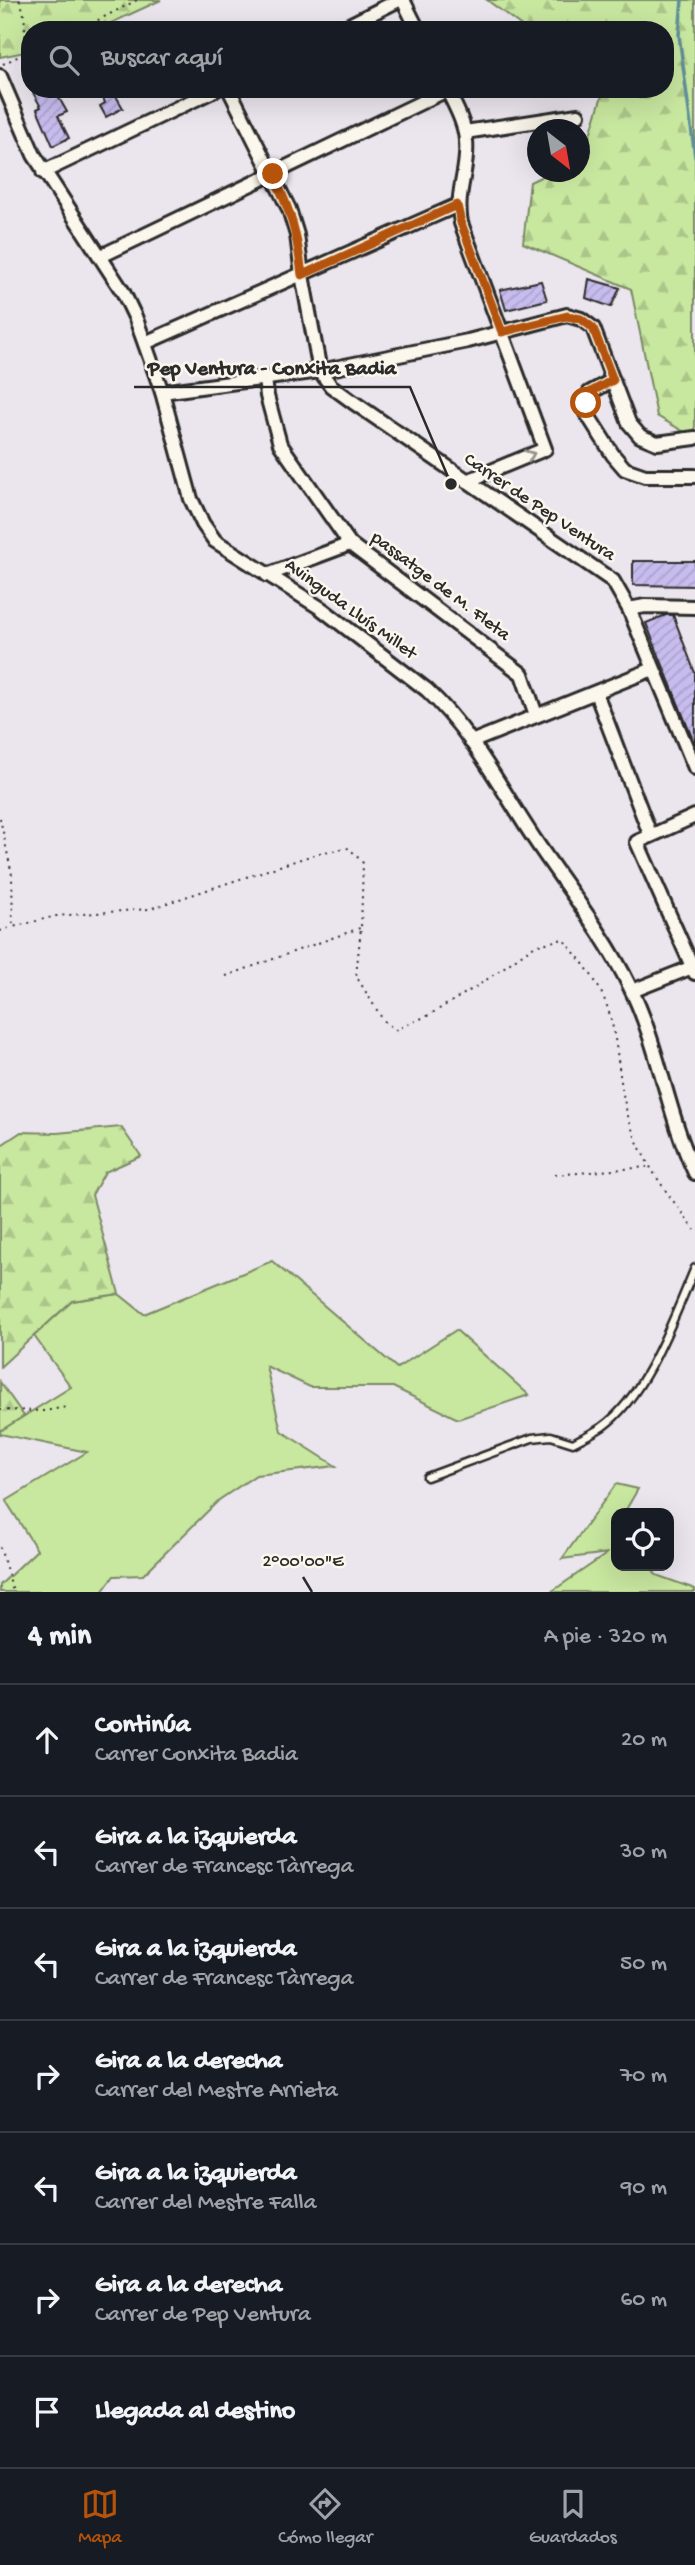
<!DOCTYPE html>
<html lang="es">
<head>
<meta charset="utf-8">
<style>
  :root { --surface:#171b24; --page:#242831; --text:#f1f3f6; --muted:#9ea1a6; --line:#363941; --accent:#b45309 }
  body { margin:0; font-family:"Gochi Hand",sans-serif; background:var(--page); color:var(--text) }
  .controls { position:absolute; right:21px; bottom:21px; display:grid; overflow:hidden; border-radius:14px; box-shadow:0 7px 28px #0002 }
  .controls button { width:63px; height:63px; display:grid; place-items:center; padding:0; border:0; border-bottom:2px solid var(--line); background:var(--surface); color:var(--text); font:35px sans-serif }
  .compass { position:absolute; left:527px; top:119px; width:63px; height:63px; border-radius:50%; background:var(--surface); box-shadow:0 7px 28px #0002; rotate:149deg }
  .stop { position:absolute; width:21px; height:21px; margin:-16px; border:5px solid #b45309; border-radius:50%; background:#fff }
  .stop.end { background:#b45309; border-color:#fff; box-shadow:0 2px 7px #0008 }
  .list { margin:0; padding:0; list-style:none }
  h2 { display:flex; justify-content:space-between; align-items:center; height:91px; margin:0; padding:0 28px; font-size:30px }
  h2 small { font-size:23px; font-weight:400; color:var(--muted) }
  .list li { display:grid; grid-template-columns:46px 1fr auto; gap:21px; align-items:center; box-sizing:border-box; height:112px; padding:0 28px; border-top:2px solid var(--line) }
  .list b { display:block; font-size:26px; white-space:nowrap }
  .list p { margin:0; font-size:23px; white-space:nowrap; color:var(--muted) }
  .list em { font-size:23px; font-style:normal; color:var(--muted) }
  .icon { flex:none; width:38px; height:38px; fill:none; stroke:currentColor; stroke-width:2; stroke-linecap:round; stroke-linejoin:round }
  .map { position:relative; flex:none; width:695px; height:1592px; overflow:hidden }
  .search { position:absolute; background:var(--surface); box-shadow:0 7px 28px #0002; left:21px; right:21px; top:21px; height:77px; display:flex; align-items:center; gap:18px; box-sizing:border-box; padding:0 24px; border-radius:28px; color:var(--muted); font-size:26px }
  .sheet { height:875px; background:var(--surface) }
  nav { display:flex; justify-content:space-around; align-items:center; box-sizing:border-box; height:98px; border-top:2px solid var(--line); background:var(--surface); font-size:19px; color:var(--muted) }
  nav a { display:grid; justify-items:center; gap:4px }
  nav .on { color:var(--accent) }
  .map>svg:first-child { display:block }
  .green { fill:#c8e79f; stroke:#7a8965; stroke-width:2 }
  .forest { fill:url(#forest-firs); stroke:#7a8965; stroke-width:2 }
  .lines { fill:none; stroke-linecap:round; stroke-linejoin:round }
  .stream { stroke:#608f99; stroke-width:3.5 }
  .building { fill:url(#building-hatch); stroke:#2b2b2b; stroke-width:2 }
  .service-casing { stroke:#2b2b2b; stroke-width:11 }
  .minor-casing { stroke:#2b2b2b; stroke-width:18 }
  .path { stroke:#2b2b2b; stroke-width:2; stroke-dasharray:2 5; stroke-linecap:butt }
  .service { stroke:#fbf7ec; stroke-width:6 }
  .minor { stroke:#fbf7ec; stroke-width:12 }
  .oneway { stroke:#93918c }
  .route { stroke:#b45309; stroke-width:9 }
  .ticks { fill:none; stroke:#2b2b2b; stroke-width:2.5 }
  .labels { text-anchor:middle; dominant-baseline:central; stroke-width:5; stroke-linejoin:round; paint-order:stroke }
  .street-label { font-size:19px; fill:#2b2b2b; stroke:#fbf7ec }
  .ticks-label { font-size:18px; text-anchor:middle; fill:#2b2b2b; stroke:#fbf7ec; stroke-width:5; stroke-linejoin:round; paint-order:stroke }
  .leader { fill:none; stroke:#2b2b2b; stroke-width:2.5 }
  .callout-dot { fill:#2b2b2b; stroke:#fbf7ec; stroke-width:2.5 }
  .callout-label { font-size:21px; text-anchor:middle; font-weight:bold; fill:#2b2b2b; stroke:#fbf7ec; stroke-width:5; stroke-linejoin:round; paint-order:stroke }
</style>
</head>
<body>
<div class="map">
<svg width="695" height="1592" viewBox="0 0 695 1592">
  <defs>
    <pattern id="forest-firs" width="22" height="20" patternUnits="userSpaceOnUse" patternTransform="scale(1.75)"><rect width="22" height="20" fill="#c8e79f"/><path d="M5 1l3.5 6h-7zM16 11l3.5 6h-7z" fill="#acc689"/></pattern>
    <pattern id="building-hatch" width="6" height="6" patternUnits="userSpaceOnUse" patternTransform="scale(1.75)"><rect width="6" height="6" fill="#c7bcee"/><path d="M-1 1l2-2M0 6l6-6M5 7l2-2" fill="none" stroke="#aba2cc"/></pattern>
  </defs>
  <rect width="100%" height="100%" fill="#ebe5ed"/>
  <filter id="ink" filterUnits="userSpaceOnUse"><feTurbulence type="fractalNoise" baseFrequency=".0143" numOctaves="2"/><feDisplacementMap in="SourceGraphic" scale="14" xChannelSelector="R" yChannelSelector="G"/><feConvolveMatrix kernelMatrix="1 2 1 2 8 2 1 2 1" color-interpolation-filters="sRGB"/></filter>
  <g filter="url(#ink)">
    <g class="green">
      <path d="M272,1261l125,107 59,-38 73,65 -71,24 -65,-32h-83l-44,-21 15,65 55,35 -80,9 -37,25 -76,75 -29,1 -12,16h-102v-7l37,-35 -31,-49 81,-49 -87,-18v-3l71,-44 -37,-51 38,-35 47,-7 25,20z"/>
      <path d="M616,1484l22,5 -14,24h-8v53h35l5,9 39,14v3h-144l57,-39 -46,6z"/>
    </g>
    <g class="forest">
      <path d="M0,0h161l-65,30h-66v21l-30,6z"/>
      <path d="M487,0h208v438l-38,-22 -26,-127 -108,-46 7,-61 21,-10h29v-15l4,-3 20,-65h61v-59h-138z"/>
      <path d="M121,1127l20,29 -36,16 -13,23 27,99 -47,7 -72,66v-221l21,-14 36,1z"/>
      <path d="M0,1382l24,34 -24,15z"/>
    </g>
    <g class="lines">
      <path class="stream" d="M682,0l-3,35 16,122"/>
    </g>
    <g class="building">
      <path d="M31,89h23l13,23 -9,4 11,22 -16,8 -16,-37 4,-2z"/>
      <path d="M100,89h12l11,19 -17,9 -6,-11 5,-3z"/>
      <path d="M589,279l31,9 -9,19 -25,-9z"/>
      <path d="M541,281l6,19 -41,10 -6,-20z"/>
      <path d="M633,561h62v25l-62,-1z"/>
      <path d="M666,615h7l22,58v72l-49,-122z"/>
    </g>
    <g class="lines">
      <defs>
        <path id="service" d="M427,1477l105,-39 19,-2 22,7c9,-5 20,-10 29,-16 44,-31 72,-110 93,-159"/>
        <g id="minor">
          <path d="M403,0l15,30"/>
          <path d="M339,30l60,-30"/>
          <path d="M0,76l34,79 89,137 13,27 26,73 29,107 12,25 12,17 107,68 105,81c45,42 74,99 108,150 32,48 70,95 95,147 29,59 37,126 65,186"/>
          <path d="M229,89l60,120 8,26 5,40 18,96 11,15 22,16 260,179 16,28 66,159"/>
          <path d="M447,89c8,17 18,34 19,52 3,29 -11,51 -5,82l84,226 -78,32"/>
          <path d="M465,132l113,-17"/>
          <path d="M43,172l174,-83"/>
          <path d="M101,256l346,-166"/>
          <path d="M145,343l313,-138"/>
          <path d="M265,378l2,18 13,48 70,100 172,130 14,41"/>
          <path d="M613,380l-24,13 -3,10 1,11 26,41 12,14 20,7h50"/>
          <path d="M162,392l158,-21 148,-30 99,-26 14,4 12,9 36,95 11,13 17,7 38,-5"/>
          <path d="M267,575l83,-31"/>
          <path d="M629,609l16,-3 50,1"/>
          <path d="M596,693l54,141"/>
          <path d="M471,742l182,-73"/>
          <path d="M695,816l-58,26 58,131"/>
          <path d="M632,991l63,-25"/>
        </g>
      </defs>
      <use href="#service" class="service-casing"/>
      <use href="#minor" class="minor-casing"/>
      <g class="path">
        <path d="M19,0c10,18 2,34 11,50"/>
        <path d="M79,30l58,-30"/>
        <path d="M3,64l26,-13"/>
        <path d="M0,818l12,57 1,52 43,-11 93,-7 170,-56 30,-5 14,15 -2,65 -5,48 27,44 12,10 34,-15 50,-30 55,-39 29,-7c15,18 30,35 40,57 16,35 14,82 25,120 12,44 40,78 67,114"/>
        <path d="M0,931l12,-4"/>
        <path d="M226,976l134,-48"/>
        <path d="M555,1175l92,-8"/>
        <path d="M0,1410l44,1 23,-4"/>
        <path d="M0,1547l13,45"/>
      </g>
      <use href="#service" class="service"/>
      <use href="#minor" class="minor"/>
    </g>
    <defs><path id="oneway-chevron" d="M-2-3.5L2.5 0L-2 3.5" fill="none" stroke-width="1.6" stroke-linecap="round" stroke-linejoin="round" transform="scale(1.75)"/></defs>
    <use class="oneway" href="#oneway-chevron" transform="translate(530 455) rotate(-22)"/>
  </g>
  <g class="lines" filter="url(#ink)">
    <path class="route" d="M273,174c18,38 24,59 29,101l155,-70 4,18 41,109 65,-16 14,3 12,9 20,52 -24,13 -3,10"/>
  </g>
  <path class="ticks" d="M303,1577l9,15"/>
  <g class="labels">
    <g class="street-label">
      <text transform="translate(539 508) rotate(34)">Carrer de Pep Ventura</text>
      <text transform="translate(440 587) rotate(37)">passatge de M. Fleta</text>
      <text transform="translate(350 610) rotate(36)">Avinguda Lluís Millet</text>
    </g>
  </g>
  <g class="ticks-label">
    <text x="303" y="1566">2°00'00"E</text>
  </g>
  <path class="leader" d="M451 484L410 387H134"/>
  <circle class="callout-dot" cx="451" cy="484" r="7"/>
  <g class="callout-label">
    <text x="272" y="374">Pep Ventura - Conxita Badia</text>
  </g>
</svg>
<div class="controls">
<button><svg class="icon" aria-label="locate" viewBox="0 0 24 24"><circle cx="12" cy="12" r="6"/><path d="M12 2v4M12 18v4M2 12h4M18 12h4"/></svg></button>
</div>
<svg class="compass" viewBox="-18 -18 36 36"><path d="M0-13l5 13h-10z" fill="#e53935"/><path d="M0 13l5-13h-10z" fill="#9ea1a6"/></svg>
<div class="stop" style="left:586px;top:403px"></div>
<div class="stop end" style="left:273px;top:174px"></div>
<div class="search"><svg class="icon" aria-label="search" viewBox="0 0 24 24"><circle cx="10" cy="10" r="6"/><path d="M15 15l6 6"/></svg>Buscar aquí</div>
</div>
<section class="sheet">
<h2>4 min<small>A pie · 320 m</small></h2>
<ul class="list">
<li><svg class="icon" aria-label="ahead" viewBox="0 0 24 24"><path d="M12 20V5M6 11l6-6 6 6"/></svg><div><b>Continúa</b><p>Carrer Conxita Badia</p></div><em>20 m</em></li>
<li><svg class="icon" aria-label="left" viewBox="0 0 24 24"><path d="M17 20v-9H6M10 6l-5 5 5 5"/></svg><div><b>Gira a la izquierda</b><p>Carrer de Francesc Tàrrega</p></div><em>30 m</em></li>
<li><svg class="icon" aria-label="left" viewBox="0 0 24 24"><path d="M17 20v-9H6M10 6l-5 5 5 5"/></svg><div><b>Gira a la izquierda</b><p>Carrer de Francesc Tàrrega</p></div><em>50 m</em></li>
<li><svg class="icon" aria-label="right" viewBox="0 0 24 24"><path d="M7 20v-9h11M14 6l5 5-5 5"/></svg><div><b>Gira a la derecha</b><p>Carrer del Mestre Arrieta</p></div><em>70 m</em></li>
<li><svg class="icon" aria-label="left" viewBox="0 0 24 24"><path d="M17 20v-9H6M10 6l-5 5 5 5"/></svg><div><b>Gira a la izquierda</b><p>Carrer del Mestre Falla</p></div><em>90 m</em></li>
<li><svg class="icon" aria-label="right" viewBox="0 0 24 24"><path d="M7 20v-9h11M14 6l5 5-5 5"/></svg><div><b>Gira a la derecha</b><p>Carrer de Pep Ventura</p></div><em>60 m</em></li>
<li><svg class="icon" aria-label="arrive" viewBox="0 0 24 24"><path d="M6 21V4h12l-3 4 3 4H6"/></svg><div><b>Llegada al destino</b></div></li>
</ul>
</section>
<nav>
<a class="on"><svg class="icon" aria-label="map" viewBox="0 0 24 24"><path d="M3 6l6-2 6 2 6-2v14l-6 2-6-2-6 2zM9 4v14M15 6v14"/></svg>Mapa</a>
<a><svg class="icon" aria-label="directions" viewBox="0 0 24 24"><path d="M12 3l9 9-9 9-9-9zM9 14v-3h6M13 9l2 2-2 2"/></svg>Cómo llegar</a>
<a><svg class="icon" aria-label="saved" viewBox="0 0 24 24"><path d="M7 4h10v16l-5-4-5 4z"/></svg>Guardados</a>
</nav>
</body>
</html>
